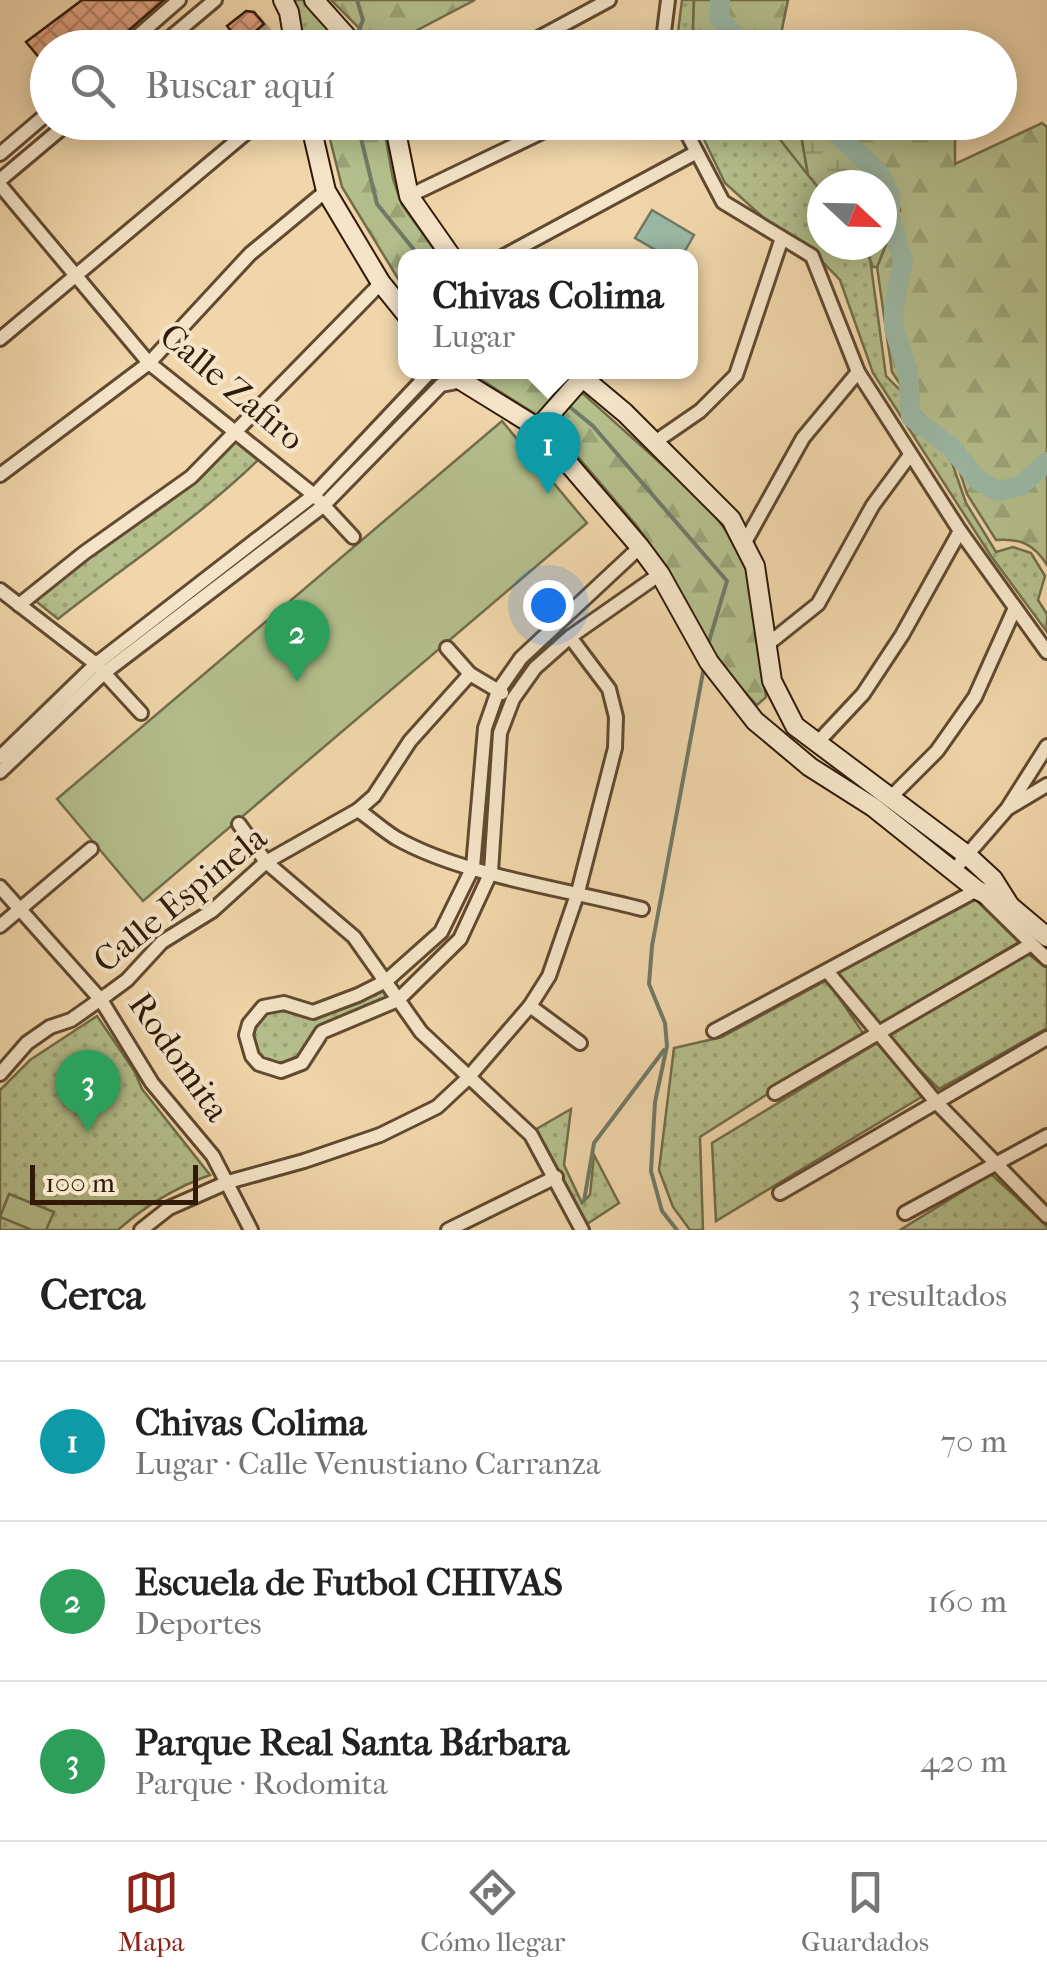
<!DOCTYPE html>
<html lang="es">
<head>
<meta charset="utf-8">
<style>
  :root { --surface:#fff; --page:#f6f6f6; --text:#222; --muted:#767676; --line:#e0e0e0; --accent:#8f2418 }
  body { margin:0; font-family:"IM FELL French Canon",serif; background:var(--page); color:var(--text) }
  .compass { position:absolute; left:807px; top:170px; width:90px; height:90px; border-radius:50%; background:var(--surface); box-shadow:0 5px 25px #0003; rotate:112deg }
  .scale { position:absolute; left:30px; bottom:25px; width:168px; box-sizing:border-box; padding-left:10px; border:5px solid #311b08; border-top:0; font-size:28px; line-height:35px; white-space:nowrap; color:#311b08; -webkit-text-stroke:8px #f5e4c8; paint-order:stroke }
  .you { position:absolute; left:548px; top:605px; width:35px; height:35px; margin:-25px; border:8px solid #fff; border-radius:50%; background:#1a73e8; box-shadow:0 0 0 15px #1a73e833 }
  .badge { display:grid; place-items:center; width:65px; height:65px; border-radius:50%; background:var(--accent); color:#fff; font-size:32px; font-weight:700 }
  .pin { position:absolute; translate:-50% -82px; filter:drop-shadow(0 2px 5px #0008) }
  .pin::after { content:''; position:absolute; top:52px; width:35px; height:30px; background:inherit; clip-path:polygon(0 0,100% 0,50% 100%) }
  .popup { position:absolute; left:398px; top:249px; width:300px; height:130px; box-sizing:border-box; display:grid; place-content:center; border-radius:20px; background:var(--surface); filter:drop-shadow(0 2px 8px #0005); font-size:32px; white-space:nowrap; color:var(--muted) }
  .popup b { font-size:38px; color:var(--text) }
  .popup::after { content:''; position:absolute; left:50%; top:100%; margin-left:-20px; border:20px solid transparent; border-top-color:var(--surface) }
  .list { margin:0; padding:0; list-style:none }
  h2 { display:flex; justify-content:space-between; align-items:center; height:130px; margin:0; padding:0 40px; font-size:42px }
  h2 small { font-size:32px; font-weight:400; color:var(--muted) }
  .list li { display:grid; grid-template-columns:65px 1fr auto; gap:30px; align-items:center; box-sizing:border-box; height:160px; padding:0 40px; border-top:2px solid var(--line) }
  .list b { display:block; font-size:38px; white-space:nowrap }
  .list p { margin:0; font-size:32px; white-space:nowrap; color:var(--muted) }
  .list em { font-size:32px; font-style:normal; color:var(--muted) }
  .icon { flex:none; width:55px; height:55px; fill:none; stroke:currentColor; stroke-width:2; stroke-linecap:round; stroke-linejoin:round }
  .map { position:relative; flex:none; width:1047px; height:1230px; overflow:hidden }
  .search { position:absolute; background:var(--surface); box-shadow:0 5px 25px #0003; left:30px; right:30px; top:30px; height:110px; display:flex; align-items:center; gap:25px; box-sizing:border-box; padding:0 35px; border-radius:55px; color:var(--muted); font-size:38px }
  .sheet { height:610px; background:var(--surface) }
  nav { display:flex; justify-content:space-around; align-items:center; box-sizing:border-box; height:140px; border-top:2px solid var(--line); background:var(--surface); font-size:28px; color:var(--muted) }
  nav a { display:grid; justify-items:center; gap:5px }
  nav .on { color:var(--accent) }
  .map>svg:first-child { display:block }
  .green { fill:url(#green-dots); stroke:#726d4a; stroke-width:2.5 }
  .forest { fill:url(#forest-firs); stroke:#726d4a; stroke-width:2.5 }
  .wetland { fill:url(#wetland-marsh); stroke:#726d4a; stroke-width:2.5 }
  .pitch { fill:#b4bf8c; stroke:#726d4a; stroke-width:2.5 }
  .water { fill:#9bb9a6; stroke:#717a67; stroke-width:2.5 }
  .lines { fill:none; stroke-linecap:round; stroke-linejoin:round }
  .stream { stroke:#717a67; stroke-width:4 }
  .river { stroke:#9bb9a6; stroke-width:20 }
  .building { fill:url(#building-cross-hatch); stroke:#311b08; stroke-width:2.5; filter:url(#shadow) }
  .street-casing { stroke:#614a30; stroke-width:18 }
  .secondary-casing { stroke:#311b08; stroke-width:22 }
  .street { stroke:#f5e4c8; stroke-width:12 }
  .secondary { stroke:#f5e4c8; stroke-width:18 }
  .labels { text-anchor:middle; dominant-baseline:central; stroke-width:8; stroke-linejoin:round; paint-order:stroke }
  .street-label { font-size:35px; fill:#311b08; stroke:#f5e4c8 }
</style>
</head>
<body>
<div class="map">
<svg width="1047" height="1230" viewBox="0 0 1047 1230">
  <defs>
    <pattern id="green-dots" width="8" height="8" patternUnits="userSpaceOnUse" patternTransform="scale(2.5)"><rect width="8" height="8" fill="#b4bf8c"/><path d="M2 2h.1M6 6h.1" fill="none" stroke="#9ba477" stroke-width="1.8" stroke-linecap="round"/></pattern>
    <pattern id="forest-firs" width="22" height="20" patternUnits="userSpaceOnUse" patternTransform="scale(2.5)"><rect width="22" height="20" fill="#b4bf8c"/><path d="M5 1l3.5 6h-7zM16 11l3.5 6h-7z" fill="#9ba477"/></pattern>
    <pattern id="wetland-marsh" width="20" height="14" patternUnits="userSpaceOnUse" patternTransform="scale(2.5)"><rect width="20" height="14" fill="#b4bf8c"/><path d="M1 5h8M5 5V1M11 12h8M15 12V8" fill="none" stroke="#9ba477"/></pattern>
    <pattern id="building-cross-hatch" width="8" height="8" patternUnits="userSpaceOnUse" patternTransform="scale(2.5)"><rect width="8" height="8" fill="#e1a282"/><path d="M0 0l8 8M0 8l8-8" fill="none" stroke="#b78368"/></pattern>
    <filter id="shadow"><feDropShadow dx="5.5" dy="5.5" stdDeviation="0" flood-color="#0004"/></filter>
  </defs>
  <rect width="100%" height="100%" fill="#f0d6aa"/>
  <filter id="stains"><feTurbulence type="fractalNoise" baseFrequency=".002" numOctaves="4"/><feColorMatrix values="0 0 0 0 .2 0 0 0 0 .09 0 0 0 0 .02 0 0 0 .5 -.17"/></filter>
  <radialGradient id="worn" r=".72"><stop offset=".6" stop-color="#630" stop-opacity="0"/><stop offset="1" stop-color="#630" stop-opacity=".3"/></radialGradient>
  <g class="green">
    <path d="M293,0h10l25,23 18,24h-39z"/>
    <path d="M682,0h12l-1,29 15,18 -32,1z"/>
    <path d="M696,123h71l55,69v53h42l5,6 17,125 16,16 5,26 41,33 18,52 30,49 17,-5 18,6 14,23 -7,24 9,14v18l-56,-76 -118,-183 -33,-93 -30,-31 -43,-28 -42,-38z"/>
    <path d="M235,440l23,20c-61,59 -133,106 -200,159l-26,-21z"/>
    <path d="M976,898l43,44 -141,84 -43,-53z"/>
    <path d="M1028,954l19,14v60l-108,61 -53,-53z"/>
    <path d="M827,980l36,53 -163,104 3,93h-13l-17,-23 -14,-37 15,-122 48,-11z"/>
    <path d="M384,991l4,9c-20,8 -47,14 -65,26 -10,6 -13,22 -22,31 -14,13 -37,9 -45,-9 -3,-7 -3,-16 1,-23 14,-29 41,-4 62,-9 22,-6 44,-17 65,-25z"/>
    <path d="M97,1016l38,56 7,17 68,86c-36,13 -64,30 -92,55h-118v-140l30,-30z"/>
    <path d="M877,1043l46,53 -207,125 -4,-78z"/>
    <path d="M571,1109l-7,56 18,38 8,-8 4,-40 25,48 -32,21 -54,-93z"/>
    <path d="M991,1174l56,52v4h-147z"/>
  </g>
  <g class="forest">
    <path d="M331,0h144l-92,48 -5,-1z"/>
    <path d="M694,0h94l-7,34 7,13h-80l-15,-18z"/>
    <path d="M326,123h57l10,56 9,26 37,51h-33l-1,34 -63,-103z"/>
    <path d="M767,123h32l9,52z"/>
    <path d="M851,123h104v41l87,-41 5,4v438c-13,-21 -27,-27 -51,-25l-29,-46 -19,-58 -30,-25 -26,-39 -15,-105 23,-57 -53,-78z"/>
    <path d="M469,372h90l148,133 25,34 16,35 18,123 -9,8 -36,-38 -49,-89 -35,-52 -89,-104z"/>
  </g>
  <path class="wetland" d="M799,123h44l4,9 38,35 15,43 -23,57h-4l-9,-22h18v-60h-60v7l-14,-17z"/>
  <g class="pitch">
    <path d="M502,421l85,102 -444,378 -86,-102z"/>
    <path d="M9,1194l45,18 -8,18h-14l-32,-13z"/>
  </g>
  <path class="water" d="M652,210l42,25 -12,21h-16l-31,-18z"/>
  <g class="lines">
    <g class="stream">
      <path d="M355,39l8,-19 -6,-20"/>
      <path d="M357,122l20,82 42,52"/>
      <path d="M526,372l32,25"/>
      <path d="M565,403l28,23 134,155 -20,67"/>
      <path d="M584,1201l10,-58 70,-93"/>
      <path d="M677,1230l-15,-19 -11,-40 4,-69 12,-56 -2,-23 -16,-39 3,-38 52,-279"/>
    </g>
    <g class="river">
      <path d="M720,0l-1,17 25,31"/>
      <path d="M824,122l57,53 9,20v23l13,43 -9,45v23l14,42 3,46 39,29 29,35 19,10 22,-5 27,-24"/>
    </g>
  </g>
  <g class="building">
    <path d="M82,0h82l-56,48h-60v20l-22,-26z"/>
    <path d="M246,11l8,1 10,12 -23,19 -14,-17z"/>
  </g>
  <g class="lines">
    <defs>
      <g id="street">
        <path d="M124,48l55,-48"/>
        <path d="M158,48l57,-48"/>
        <path d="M520,48l89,-48"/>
        <path d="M662,48l6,-48"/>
        <path d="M681,122l42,80 89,54 46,116 102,159 87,121"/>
        <path d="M0,154l48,-41"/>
        <path d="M0,180l69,-58"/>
        <path d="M0,185l149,178 165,132 39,42"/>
        <path d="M409,196l154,-74"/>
        <path d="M504,256l191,-103"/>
        <path d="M0,339l259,-217"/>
        <path d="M655,442l45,-31 36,-36 46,-137"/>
        <path d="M0,475l149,-112 101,-109 76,-63"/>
        <path d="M745,542l58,-104 55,-66"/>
        <path d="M640,547l-119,111 -23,33 -13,37 -12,139 -32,65 -55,49 -28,14 -45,17 -29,-9 -21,4 -14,17 -3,11 6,21 7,8 22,7 21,-8 20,-31 76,-32 62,-61 31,-67 9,-139 13,-34 22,-31 35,-31 90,-63"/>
        <path d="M0,590l96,74 45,49"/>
        <path d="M19,605l65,-52 107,-76 190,-194"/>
        <path d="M768,644l50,-40 55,-99 37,-50"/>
        <path d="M447,648l23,26 32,19"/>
        <path d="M817,743l46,-49 39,-59 58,-104"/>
        <path d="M0,757l96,-93 218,-169 116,-123"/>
        <path d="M0,772l104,-99 219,-167 118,-121 21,-4"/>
        <path d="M892,796l45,-45 38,-54 40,-89"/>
        <path d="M1010,807l37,-22"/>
        <path d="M358,810c13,9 25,20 38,28 67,38 171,51 246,71"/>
        <path d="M239,824l27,38 88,75 67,95 110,103 51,95"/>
        <path d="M954,870l53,-61 40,-63"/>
        <path d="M0,887l101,113 51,83 61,73 38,74"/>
        <path d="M0,926l91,-77"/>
        <path d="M827,971l109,131 111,114"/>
        <path d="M530,1006l50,37"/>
        <path d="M714,1031l263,-141 70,69"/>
        <path d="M0,1074l27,-31 23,-16 21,-7 37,-26 19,-14 35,-38 50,-31 54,-49 92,-52 16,-14 36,-55 60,-67"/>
        <path d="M775,1093l255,-148"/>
        <path d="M780,1193l267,-155"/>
        <path d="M905,1213l142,-77"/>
        <path d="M141,1230l28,-22 59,-26 76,-21 76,-26 57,-28 30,-28 63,-73 19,-30 29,-84 37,-144 1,-31 -7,-28 -39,-52"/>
        <path d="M448,1230l108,-53"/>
      </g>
      <g id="secondary">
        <path d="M283,0l6,12 6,36"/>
        <path d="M314,0l43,48"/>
        <path d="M310,122l16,69 55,92 25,31"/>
        <path d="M394,122l15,74 42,60"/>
        <path d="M453,372l9,9 76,47 102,119 20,27 49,88 46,59 55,46 63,40 104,83 33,16 37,31"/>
        <path d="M576,372l49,41 106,106 24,47 17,115 23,45 172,129 26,24 17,27"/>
        <path d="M538,428l45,-51"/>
      </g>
    </defs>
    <use href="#street" class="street-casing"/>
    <use href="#secondary" class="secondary-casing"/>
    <use href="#street" class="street"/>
    <use href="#secondary" class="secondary"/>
  </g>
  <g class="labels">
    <g class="street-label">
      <text transform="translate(232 387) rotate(40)">Calle Zafiro</text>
      <text transform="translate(180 899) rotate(-39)">Calle Espinela</text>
      <text transform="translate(179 1057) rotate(55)">Rodomita</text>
    </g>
  </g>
  <rect width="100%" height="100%" filter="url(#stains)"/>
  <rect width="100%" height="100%" fill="url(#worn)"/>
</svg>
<svg class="compass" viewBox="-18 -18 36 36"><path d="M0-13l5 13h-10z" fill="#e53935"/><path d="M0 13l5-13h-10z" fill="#767676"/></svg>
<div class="scale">100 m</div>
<div class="you"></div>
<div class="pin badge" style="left:548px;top:494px;background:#0f9aa8">1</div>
<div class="popup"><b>Chivas Colima</b>Lugar</div>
<div class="pin badge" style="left:297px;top:682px;background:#2e9e5b">2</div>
<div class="pin badge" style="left:88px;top:1132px;background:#2e9e5b">3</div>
<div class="search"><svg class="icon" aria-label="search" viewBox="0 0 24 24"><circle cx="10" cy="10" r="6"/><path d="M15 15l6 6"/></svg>Buscar aquí</div>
</div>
<section class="sheet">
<h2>Cerca<small>3 resultados</small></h2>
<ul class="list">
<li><span class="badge" style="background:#0f9aa8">1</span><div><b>Chivas Colima</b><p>Lugar · Calle Venustiano Carranza</p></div><em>70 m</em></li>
<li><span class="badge" style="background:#2e9e5b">2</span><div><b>Escuela de Futbol CHIVAS</b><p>Deportes</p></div><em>160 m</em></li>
<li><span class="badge" style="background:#2e9e5b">3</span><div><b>Parque Real Santa Bárbara</b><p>Parque · Rodomita</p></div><em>420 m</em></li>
</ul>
</section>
<nav>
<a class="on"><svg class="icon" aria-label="map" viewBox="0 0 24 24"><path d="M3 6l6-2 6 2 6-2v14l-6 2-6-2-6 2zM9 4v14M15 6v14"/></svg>Mapa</a>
<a><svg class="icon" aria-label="directions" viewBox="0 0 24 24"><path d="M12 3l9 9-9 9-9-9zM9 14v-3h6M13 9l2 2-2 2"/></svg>Cómo llegar</a>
<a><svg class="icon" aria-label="saved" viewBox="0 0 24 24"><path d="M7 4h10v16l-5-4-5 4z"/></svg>Guardados</a>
</nav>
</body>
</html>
